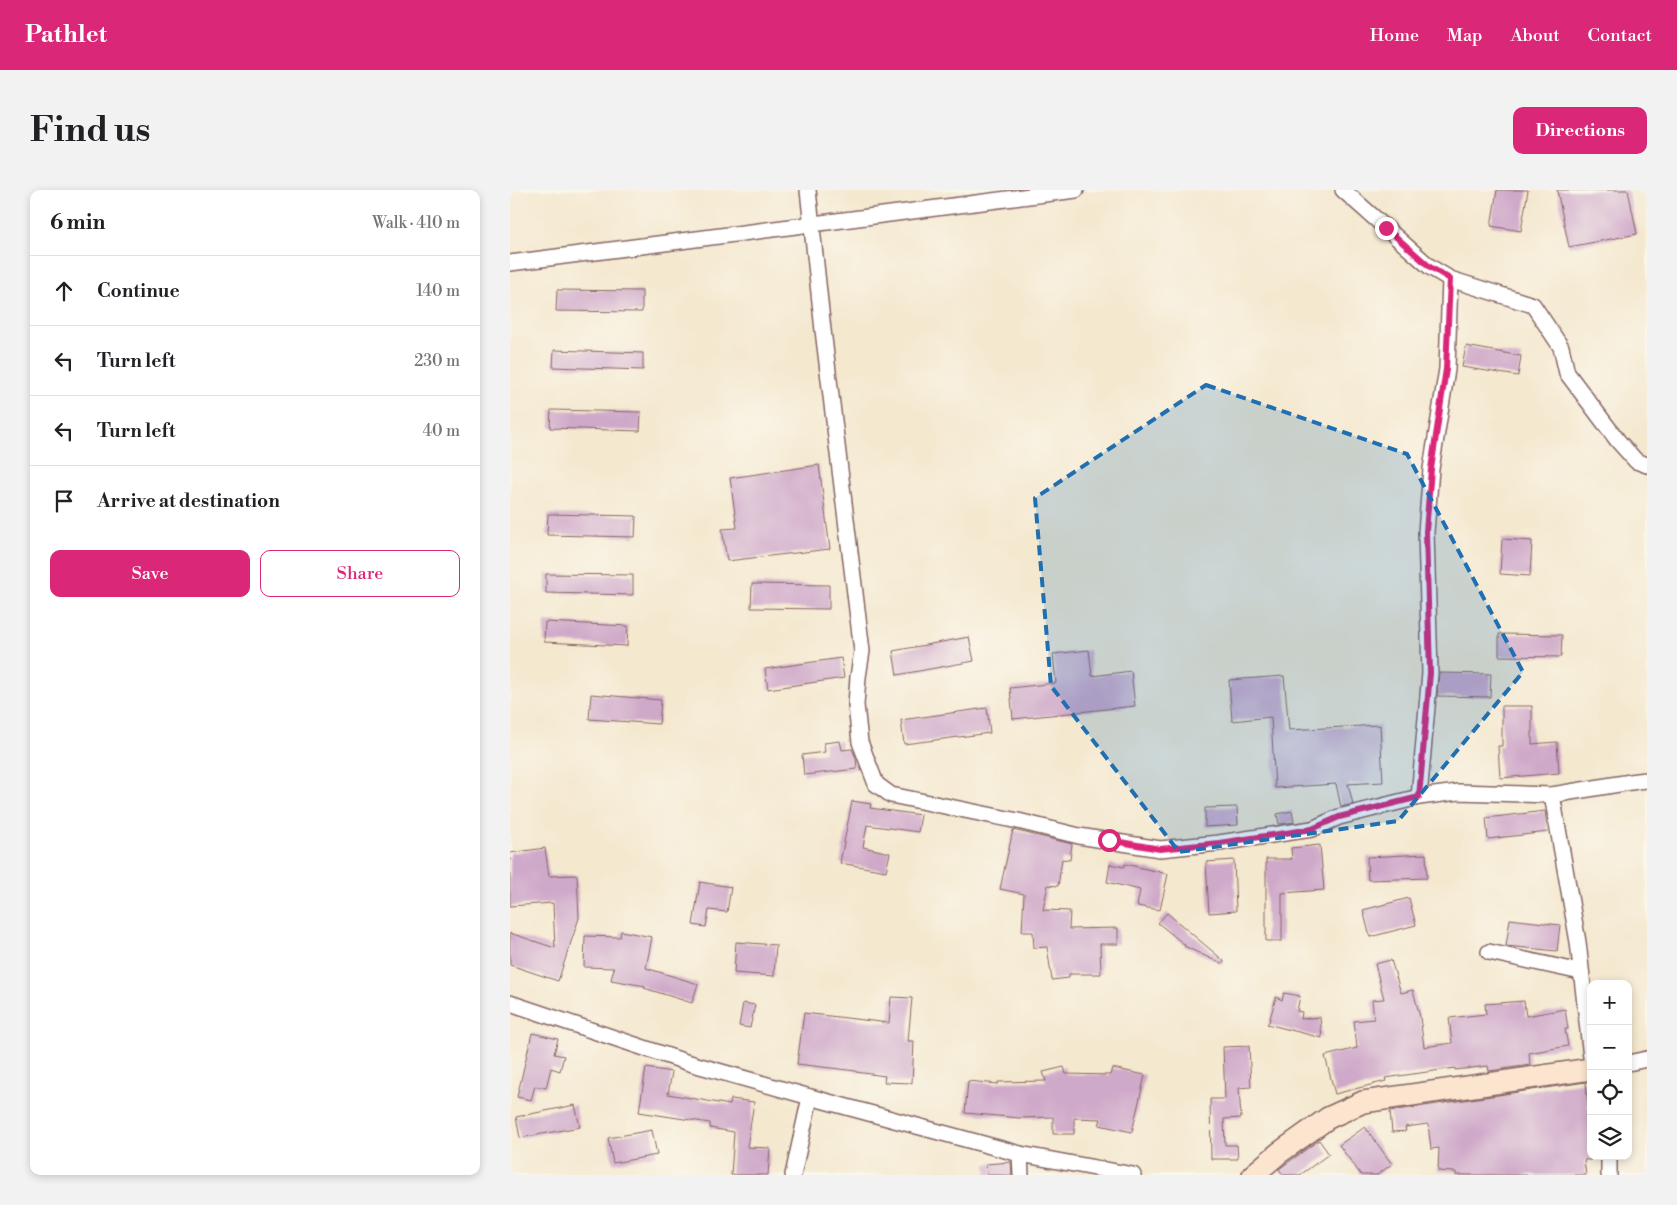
<!DOCTYPE html>
<html lang="en">
<head>
<meta charset="utf-8">
<style>
  :root { --surface:#fff; --page:#f2f2f2; --text:#202124; --muted:#757577; --line:#e0e0e0; --accent:#db2777 }
  body { margin:0; font-family:"Libre Bodoni",serif; background:var(--page); color:var(--text) }
  .controls { position:absolute; right:15px; bottom:15px; display:grid; overflow:hidden; border-radius:10px; box-shadow:0 2px 8px #0003 }
  .controls button { width:45px; height:45px; display:grid; place-items:center; padding:0; border:0; border-bottom:1px solid var(--line); background:var(--surface); color:var(--text); font:25px sans-serif }
  .stop { position:absolute; width:15px; height:15px; margin:-11px; border:4px solid #db2777; border-radius:50%; background:#fff }
  .stop.end { background:#db2777; border-color:#fff; box-shadow:0 1px 5px #0008 }
  .list { margin:0; padding:0; list-style:none }
  h2 { display:flex; justify-content:space-between; align-items:center; height:65px; margin:0; padding:0 20px; font-size:21px }
  h2 small { font-size:16px; font-weight:400; color:var(--muted) }
  .list li { display:grid; grid-template-columns:32px 1fr auto; gap:15px; align-items:center; box-sizing:border-box; height:70px; padding:0 20px; border-top:1px solid var(--line) }
  .list b { display:block; font-size:19px; white-space:nowrap }
  .list em { font-size:16px; font-style:normal; color:var(--muted) }
  .actions { display:flex; gap:10px; padding:15px 20px }
  .actions a { flex:1; padding:11px 0; border:1px solid var(--accent); border-radius:10px; text-align:center; font-size:18px; color:var(--accent) }
  .actions .main { background:var(--accent); color:#fff }
  .icon { flex:none; width:28px; height:28px; fill:none; stroke:currentColor; stroke-width:2; stroke-linecap:round; stroke-linejoin:round }
  .map { position:relative; flex:none; width:1137px; height:985px; overflow:hidden; border-radius:10px }
  header { display:flex; align-items:center; gap:30px; box-sizing:border-box; height:70px; padding:0 25px; background:var(--accent); color:#fff }
  header strong { font-size:24px }
  nav { display:flex; gap:28px; margin-inline-start:auto; font-size:18px }
  .intro { display:flex; align-items:center; justify-content:space-between; box-sizing:border-box; height:120px; padding:0 30px }
  h1 { margin:0; font-size:35px }
  .button { padding:12px 22px; border-radius:10px; background:var(--accent); color:#fff; font-size:18px; font-weight:700 }
  main { display:flex; gap:30px; padding:0 30px }
  aside { flex:1; background:var(--surface); border-radius:10px; box-shadow:0 2px 8px #0003 }
  .map>svg:first-child { display:block }
  .building { fill:#cfa9c9 }
  .lines { fill:none; stroke-linecap:round; stroke-linejoin:round }
  .street-casing { stroke:#866564; stroke-width:18 }
  .secondary-casing { stroke:#866564; stroke-width:24 }
  .street { stroke:#fff; stroke-width:15 }
  .secondary { stroke:#fce5cf; stroke-width:21 }
  .route { stroke:#db2777; stroke-width:6 }
  .marked { fill:#1f6fb2; fill-opacity:0.2; stroke:#1f6fb2; stroke-width:4; stroke-dasharray:10 6; stroke-linejoin:round }
</style>
</head>
<body>
<header>
<strong>Pathlet</strong>
<nav><a>Home</a><a>Map</a><a>About</a><a>Contact</a></nav>
</header>
<div class="intro"><h1>Find us</h1><a class="button">Directions</a></div>
<main>
<aside>
<h2>6 min<small>Walk · 410 m</small></h2>
<ul class="list">
<li><svg class="icon" aria-label="ahead" viewBox="0 0 24 24"><path d="M12 20V5M6 11l6-6 6 6"/></svg><div><b>Continue</b></div><em>140 m</em></li>
<li><svg class="icon" aria-label="left" viewBox="0 0 24 24"><path d="M17 20v-9H6M10 6l-5 5 5 5"/></svg><div><b>Turn left</b></div><em>230 m</em></li>
<li><svg class="icon" aria-label="left" viewBox="0 0 24 24"><path d="M17 20v-9H6M10 6l-5 5 5 5"/></svg><div><b>Turn left</b></div><em>40 m</em></li>
<li><svg class="icon" aria-label="arrive" viewBox="0 0 24 24"><path d="M6 21V4h12l-3 4 3 4H6"/></svg><div><b>Arrive at destination</b></div></li>
</ul>
<div class="actions"><a class="main">Save</a><a>Share</a></div>
</aside>
<div class="map">
<svg width="1137" height="985" viewBox="0 0 1137 985">
  <rect width="100%" height="100%" fill="#fbf7ec"/>
  <filter id="ink" filterUnits="userSpaceOnUse"><feTurbulence type="fractalNoise" baseFrequency=".02" numOctaves="2"/><feDisplacementMap in="SourceGraphic" scale="10" xChannelSelector="R" yChannelSelector="G"/><feConvolveMatrix kernelMatrix="1 2 1 2 8 2 1 2 1" color-interpolation-filters="sRGB"/></filter>
  <filter id="wash" filterUnits="userSpaceOnUse"><feTurbulence type="fractalNoise" baseFrequency=".0096" numOctaves="4" result="noise"/><feDisplacementMap in="SourceGraphic" scale="20" xChannelSelector="R" yChannelSelector="G"/><feGaussianBlur stdDeviation="1.12" result="paint"/><feColorMatrix in="noise" values="0 0 0 0 0 0 0 0 0 0 0 0 0 0 0 0 0 1.4 0 .05"/><feComposite in="paint" operator="in"/></filter>
  <g filter="url(#wash)">
    <rect width="100%" height="100%" fill="#f4e8cf"/>
    <g id="blocks">
      <g class="building">
        <path d="M987,0h31l-7,41 -30,-5z"/>
        <path d="M1047,0h71l9,44 -68,13z"/>
        <path d="M47,100l85,1v21l-86,-1z"/>
        <path d="M956,156l55,10 -3,20 -56,-9z"/>
        <path d="M44,160l89,3v17l-90,-3z"/>
        <path d="M41,220l90,2 -1,19 -90,-3z"/>
        <path d="M309,275l11,84 -103,12 -5,-32 15,-1 -7,-50z"/>
        <path d="M38,324l88,2 -1,21 -88,-2z"/>
        <path d="M992,349l30,2 -2,35 -30,-2z"/>
        <path d="M36,384l87,1v20l-87,-2z"/>
        <path d="M242,394l77,1v24l-78,-1z"/>
        <path d="M35,432l83,4 -1,20 -83,-4z"/>
        <path d="M989,444l63,1 -1,22 -62,-1z"/>
        <path d="M459,447l5,24 -77,14 -4,-24z"/>
        <path d="M579,460l3,26 39,-5 4,35 -122,13 -3,-31 46,-5 -3,-29z"/>
        <path d="M331,468l3,20 -76,11 -3,-20z"/>
        <path d="M929,483l52,1 -1,23 -53,-1z"/>
        <path d="M774,486l5,54 91,-5 3,57 -35,2 5,20 -12,3 -5,-23 -61,4 -4,-71 -39,4 -3,-41z"/>
        <path d="M81,504l70,6 -2,24 -70,-5z"/>
        <path d="M992,516h30v38l25,-2 2,31 -59,5 -2,-32h4z"/>
        <path d="M477,518l3,25 -86,11 -3,-24z"/>
        <path d="M330,551l2,9 10,-1 4,9 1,11 -53,6 -2,-20 23,-3 -1,-9z"/>
        <path d="M342,611l19,3 -1,4 51,7 -3,17 -51,-7 -4,22 27,6 -4,18 -46,-8z"/>
        <path d="M727,617l1,18 -33,2v-19z"/>
        <path d="M782,621l2,11 -15,2 -2,-10z"/>
        <path d="M1035,621l3,21 -60,7 -2,-21z"/>
        <path d="M503,640l59,14 -2,16 -8,-1 -4,27 -10,-1 -5,25 27,1 -1,18 49,-1v16h-18l1,30h-32v4l-17,2 -5,-33 -13,1 -1,-16h-11l2,-38 -24,-5z"/>
        <path d="M810,655l4,45 -42,3v48h-16v-82h26l-1,-11z"/>
        <path d="M35,658l4,28 28,-1 2,43 -21,63 -48,-16v-32l45,15 -2,-45 -43,3v-53z"/>
        <path d="M916,664l1,24 -59,2 -1,-23z"/>
        <path d="M724,670l2,51 -27,2 -3,-51z"/>
        <path d="M600,674l14,3 1,-3 43,10 -8,36 -23,-4 3,-16 -33,-8z"/>
        <path d="M190,692l31,5 -4,25 -18,-2 -3,17 -13,-2z"/>
        <path d="M899,708l7,27 -46,12 -7,-27z"/>
        <path d="M657,723l57,48 -2,3 -38,-18 1,-1 -27,-22z"/>
        <path d="M1000,729l50,6 -3,26 -51,-5z"/>
        <path d="M111,741l31,6 -6,31 52,16 -6,19 -48,-15 1,-2 -34,-6 3,-12 -30,-1 1,-31 35,1z"/>
        <path d="M226,752l40,3 -2,31 -40,-3z"/>
        <path d="M881,770l10,33 12,-3 7,27 4,30 28,-4 -3,-25 37,-4 -1,-10 39,-3 2,15 39,-7 3,20h-3l3,17 -39,7 1,12 -41,6 -1,-5 -33,4v-2l-70,10 1,3 -51,13 -10,-38 32,-8 -3,-27 20,-2 -2,-19 12,-1 -9,-35z"/>
        <path d="M774,803l16,3 -3,15 5,1 -1,7 19,-2 2,21 -55,-14 2,-2 7,-25 6,3z"/>
        <path d="M381,807l21,1 -4,43h6l-2,42 -28,-1 1,-6 -29,-4v-1l-59,-7 7,-51 85,10z"/>
        <path d="M233,813l12,2 -5,23 -11,-2z"/>
        <path d="M22,843l26,6 -4,15 10,2 -4,15 -9,-3 -5,20 -11,-2 -4,14 -14,-3z"/>
        <path d="M739,856l2,41 -12,1 2,30 -17,1 1,26h12l1,14h-27l-1,-60h15l-2,-52z"/>
        <path d="M554,877l2,7 44,1 2,-7 33,7 -13,57 -33,-7 2,-6 -27,-1v16h-21v-17l-33,1 -55,-5 3,-32 30,3v-2l48,-1 -3,-9z"/>
        <path d="M136,878l26,4 -4,22 62,11 1,-6 23,3 -7,45 23,1 -2,27h-37l3,-43 -24,-4v-5l-71,-11z"/>
        <path d="M1076,892l2,25 3,-1v54h-7l2,15h-130v-3l-18,-1 1,-23 -8,1 -3,-25 -23,3 1,4 -14,1 -2,-21z"/>
        <path d="M65,915l5,22 -60,11 -4,-21z"/>
        <path d="M855,937l27,37 -15,11h-16l-22,-30z"/>
        <path d="M142,940l5,25 -44,8 -5,-25z"/>
        <path d="M809,950l10,14 -29,21h-17l-4,-6z"/>
        <path d="M501,972l1,13h-25l-1,-11z"/>
      </g>
    </g>
  </g>
  <g filter="url(#ink)">
    <use href="#blocks" fill-opacity="0" stroke="#866564" stroke-width="1"/>
    <g class="lines">
      <defs>
        <g id="street">
          <path d="M298,0l15,140 39,321 -4,26 -2,28 4,37 16,42 15,11 127,26 61,15 81,13 59,-6 93,-14 27,-12 80,-20 39,-5 94,3 85,-14 10,-1"/>
          <path d="M833,0l87,77 20,12 83,26 28,42 6,26 51,68 18,20 11,4"/>
          <path d="M0,73l566,-73"/>
          <path d="M1042,605l26,147 13,115"/>
          <path d="M909,607l11,-124 -4,-141 5,-63 16,-100 3,-90"/>
          <path d="M979,762l92,20"/>
          <path d="M0,813l176,59 124,35 210,57 113,21"/>
          <path d="M1118,873l19,-4"/>
          <path d="M510,964l1,21"/>
          <path d="M1099,966v19"/>
          <path d="M283,985l17,-78"/>
        </g>
        <path id="secondary" d="M743,985l26,-22 49,-35 35,-16 228,-33"/>
      </defs>
      <use href="#street" class="street-casing"/>
      <use href="#secondary" class="secondary-casing"/>
      <use href="#street" class="street"/>
      <use href="#secondary" class="secondary"/>
    </g>
  </g>
  <g class="lines" filter="url(#ink)">
    <path class="route" d="M599,650l51,9 59,-6 93,-14 27,-12 80,-20 11,-124 -4,-141 5,-63 15,-100 4,-90 -20,-12 -44,-39"/>
  </g>
  <path class="marked" d="M696,195l201,69 116,218 -125,149 -219,31 -128,-166 -16,-188z"/>
</svg>
<div class="controls">
<button>+</button>
<button>−</button>
<button><svg class="icon" aria-label="locate" viewBox="0 0 24 24"><circle cx="12" cy="12" r="6"/><path d="M12 2v4M12 18v4M2 12h4M18 12h4"/></svg></button>
<button><svg class="icon" aria-label="layers" viewBox="0 0 24 24"><path d="M12 4l9 5-9 5-9-5zM3 14l9 5 9-5"/></svg></button>
</div>
<div class="stop" style="left:599px;top:650px"></div>
<div class="stop end" style="left:876px;top:38px"></div>
</div>
</main>
</body>
</html>
